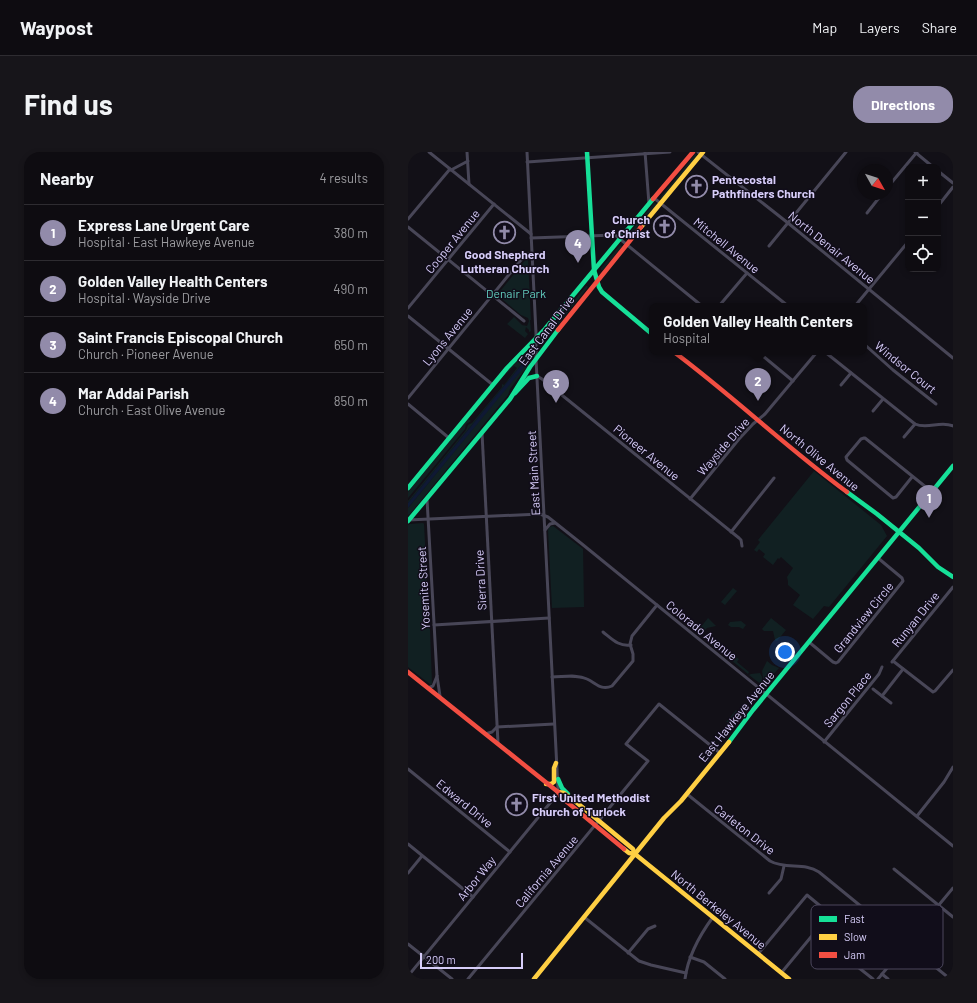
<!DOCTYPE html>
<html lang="en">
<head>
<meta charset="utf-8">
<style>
  :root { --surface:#0e0c11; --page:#17151a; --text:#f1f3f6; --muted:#9b9b9f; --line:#2e2c31; --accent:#928baa }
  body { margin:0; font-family:Barlow,sans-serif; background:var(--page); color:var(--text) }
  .controls { position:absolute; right:12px; top:12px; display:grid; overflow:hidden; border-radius:8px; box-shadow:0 2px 6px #0003 }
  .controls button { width:36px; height:36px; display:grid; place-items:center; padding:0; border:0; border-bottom:1px solid var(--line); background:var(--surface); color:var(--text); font:20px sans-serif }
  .compass { position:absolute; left:449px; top:12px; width:36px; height:36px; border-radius:50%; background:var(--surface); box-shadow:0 2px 6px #0003; rotate:129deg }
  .scale { position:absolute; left:12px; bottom:10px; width:103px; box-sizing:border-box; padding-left:4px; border:2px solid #d7cdf9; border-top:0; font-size:11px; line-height:14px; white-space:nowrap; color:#d7cdf9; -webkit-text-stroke:3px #110d1a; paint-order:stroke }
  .you { position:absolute; left:377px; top:500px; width:14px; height:14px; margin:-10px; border:3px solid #fff; border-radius:50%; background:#1a73e8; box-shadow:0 0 0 6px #1a73e833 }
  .badge { display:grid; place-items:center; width:26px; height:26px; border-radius:50%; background:var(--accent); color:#fff; font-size:13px; font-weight:700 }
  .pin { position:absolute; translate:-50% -33px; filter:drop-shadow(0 1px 2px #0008) }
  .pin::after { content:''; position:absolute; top:21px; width:14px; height:12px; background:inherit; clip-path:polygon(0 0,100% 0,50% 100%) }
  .popup { position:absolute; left:241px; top:151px; width:218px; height:52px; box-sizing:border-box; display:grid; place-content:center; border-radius:8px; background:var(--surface); filter:drop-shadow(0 1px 3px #0005); font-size:13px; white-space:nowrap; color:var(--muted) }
  .popup b { font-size:15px; color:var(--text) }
  .popup::after { content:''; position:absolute; left:50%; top:100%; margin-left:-8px; border:8px solid transparent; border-top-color:var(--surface) }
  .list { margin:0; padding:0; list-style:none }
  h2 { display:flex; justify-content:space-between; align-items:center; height:52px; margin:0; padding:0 16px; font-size:17px }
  h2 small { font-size:13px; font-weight:400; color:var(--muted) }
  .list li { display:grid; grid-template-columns:26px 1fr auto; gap:12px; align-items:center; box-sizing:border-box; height:56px; padding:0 16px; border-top:1px solid var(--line) }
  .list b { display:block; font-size:15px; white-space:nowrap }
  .list p { margin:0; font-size:13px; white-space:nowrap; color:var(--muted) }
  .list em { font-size:13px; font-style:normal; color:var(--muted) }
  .icon { flex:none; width:22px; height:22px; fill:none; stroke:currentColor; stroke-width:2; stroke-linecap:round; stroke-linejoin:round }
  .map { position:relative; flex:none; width:545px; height:827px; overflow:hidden; border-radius:16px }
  header { display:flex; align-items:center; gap:24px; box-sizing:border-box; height:56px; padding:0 20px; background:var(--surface); border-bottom:1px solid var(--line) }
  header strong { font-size:19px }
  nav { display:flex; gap:22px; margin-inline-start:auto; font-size:14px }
  .intro { display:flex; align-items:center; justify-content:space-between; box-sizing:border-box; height:96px; padding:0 24px }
  h1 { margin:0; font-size:28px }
  .button { padding:10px 18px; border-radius:16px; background:var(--accent); color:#fff; font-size:14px; font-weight:700 }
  main { display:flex; gap:24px; padding:0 24px }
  aside { flex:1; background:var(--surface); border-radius:16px; box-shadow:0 2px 6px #0003 }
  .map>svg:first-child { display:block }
  .green { fill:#112022 }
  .water { fill:#0f1934 }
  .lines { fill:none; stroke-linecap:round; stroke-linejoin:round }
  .street { stroke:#484657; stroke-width:3 }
  .fast { stroke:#16e098; stroke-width:4.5 }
  .slow { stroke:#ffcf43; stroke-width:4.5 }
  .jam { stroke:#f24e42; stroke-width:4.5 }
  .labels { text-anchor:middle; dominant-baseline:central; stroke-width:3; stroke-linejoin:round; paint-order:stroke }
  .poi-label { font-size:12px; font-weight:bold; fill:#d7cdf9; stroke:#110d1a; text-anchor:start }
  .street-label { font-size:12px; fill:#d7cdf9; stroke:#110d1a }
  .park-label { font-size:12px; fill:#63cfc0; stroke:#110d1a }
  .key { fill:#110d1a; stroke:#4c475d; stroke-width:1 }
  .key-label { font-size:11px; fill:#d7cdf9 }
</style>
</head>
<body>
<header>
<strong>Waypost</strong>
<nav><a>Map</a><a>Layers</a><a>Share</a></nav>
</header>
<div class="intro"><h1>Find us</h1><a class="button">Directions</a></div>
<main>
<aside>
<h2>Nearby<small>4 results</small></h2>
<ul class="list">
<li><span class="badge">1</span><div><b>Express Lane Urgent Care</b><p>Hospital · East Hawkeye Avenue</p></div><em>380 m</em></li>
<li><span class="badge">2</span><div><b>Golden Valley Health Centers</b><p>Hospital · Wayside Drive</p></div><em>490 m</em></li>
<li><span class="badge">3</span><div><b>Saint Francis Episcopal Church</b><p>Church · Pioneer Avenue</p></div><em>650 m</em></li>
<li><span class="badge">4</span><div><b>Mar Addai Parish</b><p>Church · East Olive Avenue</p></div><em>850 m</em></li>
</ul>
</aside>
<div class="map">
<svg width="545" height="827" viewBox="0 0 545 827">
  <rect width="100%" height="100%" fill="#121017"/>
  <g class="green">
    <path d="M288,1l1,3 -35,43 -2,-1z"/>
    <path d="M246,51l3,1 -31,37 -1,-3z"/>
    <path d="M212,93l2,2 -19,23h-2v-2z"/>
    <path d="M119,106l1,2 3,60h-1l1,11 -2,1v-2l-3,-3 -1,4 3,3 -3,4 -18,-14 7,-7 8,8 5,1 2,-5 -1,-3 -7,-3 -24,-20z"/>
    <path d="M178,134h1l1,1 -41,52 -6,4v-2z"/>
    <path d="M121,199h2l1,9 -22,29 -2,6 -98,119 -2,1v-7l121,-148 -2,-2 -119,145v-2l58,-71 2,-5 4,-2 30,-36v-3l2,1 13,-17 -3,-2 -7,7v-2z"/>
    <path d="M60,267l3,2 -5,3 -1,5 -57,69v-6z"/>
    <path d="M406,319l67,54 6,11 -58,71 -5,-1 -11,13 -20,-14 7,-10 -12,-10v-4l-1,-4 6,-9 -12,-11 -2,2 -1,-1 -5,7 -10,-8 2,-3 -6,-5 -2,3 -3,-2 6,-8 -2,-2z"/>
    <path d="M15,371l1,1 5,95 -6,3 2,4h1l4,3 2,54 -1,2 -23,-18v-142l2,-1z"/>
    <path d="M145,374l30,23 1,58 -32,1 -4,-78 1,-3z"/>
    <path d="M325,436l4,3 -12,14 -4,-3z"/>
    <path d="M300,466l8,8 -9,2 -7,7 -3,-3z"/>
    <path d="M363,466l15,12 -9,11 -2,-1 -2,-9h-9l-2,-2z"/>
    <path d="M333,469l5,4 -3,4 -4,-2h-8l-3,-2 2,-3z"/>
    <path d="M303,486l5,3 -1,3 15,11 -3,2 -19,-15z"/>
    <path d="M325,505h3l3,2 -2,3 12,10 -1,2 -17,-14z"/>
    <path d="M359,509l5,4 7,3 -15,17 -2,-14z"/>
    <path d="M352,521l2,4v8l-13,-10 2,-1z"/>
    <path d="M328,558l6,4 -10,15 -5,-4 1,-3h-2z"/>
  </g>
  <path class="water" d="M119,206l3,2 -122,148v-5z"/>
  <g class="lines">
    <g class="street">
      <path d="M21,0l102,82"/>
      <path d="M59,0l2,32"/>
      <path d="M237,0l4,52"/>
      <path d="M290,0l90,71 165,135"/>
      <path d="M507,0l18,15"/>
      <path d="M119,10l143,-10"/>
      <path d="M43,18l17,-9"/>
      <path d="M530,19l15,12"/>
      <path d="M479,36l30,-36"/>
      <path d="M246,46l134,108"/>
      <path d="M530,54l15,-19"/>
      <path d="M459,61l15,-19"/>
      <path d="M0,67l42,-50"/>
      <path d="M0,75l116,94"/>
      <path d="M123,86l84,-3 87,71"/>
      <path d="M361,94l77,-94"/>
      <path d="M311,154l28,-33"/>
      <path d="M447,154l53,-64"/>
      <path d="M0,156l86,-104"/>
      <path d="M0,164l85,69"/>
      <path d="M456,192l29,26 43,34"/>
      <path d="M350,200l35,29"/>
      <path d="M417,200l90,72c13,6 25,-4 38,2"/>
      <path d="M129,224l5,3 197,159 2,2 1,6"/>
      <path d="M433,233l10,-12"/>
      <path d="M0,246l117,-143 7,-2"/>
      <path d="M0,252l41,34"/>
      <path d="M465,259l10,-12"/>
      <path d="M74,281l16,310"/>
      <path d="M496,285l11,-13"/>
      <path d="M504,325l-16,20 -3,1 -46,-38 -1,-3 15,-18 3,-1h1l67,54"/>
      <path d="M19,347l10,177 3,20"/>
      <path d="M282,347l49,-60 14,-15 12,-10 52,-62"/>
      <path d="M0,368l132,-6 8,3 34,27 371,302"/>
      <path d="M137,378l5,-6 5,-1"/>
      <path d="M323,380l43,-54"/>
      <path d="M26,473l115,-7"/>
      <path d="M195,480c9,7 16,15 28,13"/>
      <path d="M401,490l24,20 3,1 2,-1 65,-81 -1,-3 -24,-20"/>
      <path d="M485,509l40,31 2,-1 18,-21"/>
      <path d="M484,510l61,-75"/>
      <path d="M144,525c11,0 25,-3 35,2 9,4 14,12 25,7l21,-25v-7l-3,-10 2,-8 25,-31"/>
      <path d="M20,536l5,-2 4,-10"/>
      <path d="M465,537l18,14"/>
      <path d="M474,544l21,-27"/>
      <path d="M89,575l57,-3"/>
      <path d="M77,582l7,-2 5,-5"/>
      <path d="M416,590l55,-68 3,-7"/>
      <path d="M0,617l102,83"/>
      <path d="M279,642l83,67c16,9 34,1 49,11l131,107"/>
      <path d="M509,664l27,-34 9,-15"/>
      <path d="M0,692l65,53"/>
      <path d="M486,717l59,48"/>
      <path d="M0,721l14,-17"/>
      <path d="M361,741l12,-14 3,-13"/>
      <path d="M530,754l15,-18"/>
      <path d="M176,765l55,44 12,4 35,8"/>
      <path d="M0,792l44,35"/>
      <path d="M427,797l38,30"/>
      <path d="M220,801l20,-24 7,-3"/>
      <path d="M350,802l49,-59 23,19 -48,58"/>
      <path d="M282,805l14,5 21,17"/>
      <path d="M474,822l6,5"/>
      <path d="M0,824l147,-179 3,-8 -22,-430v-26l-9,-181"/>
      <path d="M60,827l180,-218 -22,-17 33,-40 61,49"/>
      <path d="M277,827c3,-23 14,-43 28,-62"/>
      <path d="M470,827l29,-35"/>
    </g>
    <g class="fast">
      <path d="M179,0l7,118 5,17 3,5 50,42"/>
      <path d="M107,241l14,-15 8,-2"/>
      <path d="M0,336l99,-120 38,-39 108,-130"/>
      <path d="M439,340l30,22 42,34 19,19 15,10"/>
      <path d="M0,369l102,-122 20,-32 28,-37"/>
      <path d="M321,590l24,-32 200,-244"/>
      <path d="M150,627l4,9 6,6"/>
    </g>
    <g class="slow">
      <path d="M233,75l62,-75"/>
      <path d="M138,632h5l3,-2v-14l2,-5"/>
      <path d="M150,640l6,1 12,9 57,47 2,5"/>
      <path d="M216,697l5,4 6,1 154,125"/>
      <path d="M126,827l130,-161 17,-17 48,-59"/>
    </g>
    <g class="jam">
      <path d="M245,47l40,-47"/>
      <path d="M150,178l83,-103"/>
      <path d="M266,200c59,44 113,96 173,140"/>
      <path d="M0,520l150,120 3,5 63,52"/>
    </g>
  </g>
  <defs>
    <symbol id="church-ring" viewBox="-11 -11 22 22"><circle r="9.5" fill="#110d1a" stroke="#928baa" stroke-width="1.5"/><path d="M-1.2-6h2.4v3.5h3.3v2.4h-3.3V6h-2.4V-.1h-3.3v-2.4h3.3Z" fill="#928baa"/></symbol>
  </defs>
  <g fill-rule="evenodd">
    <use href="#church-ring" x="276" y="22" width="25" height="25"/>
    <use href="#church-ring" x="244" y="62" width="25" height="25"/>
    <use href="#church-ring" x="84" y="68" width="25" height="25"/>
    <use href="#church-ring" x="96" y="640" width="25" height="25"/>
  </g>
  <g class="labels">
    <g class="poi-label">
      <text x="304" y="27">Pentecostal<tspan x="304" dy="14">Pathfinders Church</tspan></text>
      <text x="242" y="67" text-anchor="end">Church<tspan x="242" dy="14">of Christ</tspan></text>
      <text x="97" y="102" text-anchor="middle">Good Shepherd<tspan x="97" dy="14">Lutheran Church</tspan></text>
      <text x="124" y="645">First United Methodist<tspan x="124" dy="14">Church of Turlock</tspan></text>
    </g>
    <g class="street-label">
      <text transform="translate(44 89) rotate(-51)">Cooper Avenue</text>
      <text transform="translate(319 93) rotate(39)">Mitchell Avenue</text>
      <text transform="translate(424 95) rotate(39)">North Denair Avenue</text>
      <text transform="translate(138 178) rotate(-53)">East Canal Drive</text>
      <text transform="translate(39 184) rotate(-51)">Lyons Avenue</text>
      <text transform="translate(498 215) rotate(39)">Windsor Court</text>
      <text transform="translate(315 294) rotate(-49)">Wayside Drive</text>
      <text transform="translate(239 300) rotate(39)">Pioneer Avenue</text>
      <text transform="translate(412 305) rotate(39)">North Olive Avenue</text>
      <text transform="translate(125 321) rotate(-93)">East Main Street</text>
      <text transform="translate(72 428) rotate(-93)">Sierra Drive</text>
      <text transform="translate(15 436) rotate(-93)">Yosemite Street</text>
      <text transform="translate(455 465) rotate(-51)">Grandview Circle</text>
      <text transform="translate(507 467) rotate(-51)">Runyan Drive</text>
      <text transform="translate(294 478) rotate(39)">Colorado Avenue</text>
      <text transform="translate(439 547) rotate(-51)">Sargon Place</text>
      <text transform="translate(328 564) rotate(-51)">East Hawkeye Avenue</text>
      <text transform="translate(57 651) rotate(39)">Edward Drive</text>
      <text transform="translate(337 677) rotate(38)">Carleton Drive</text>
      <text transform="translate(138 719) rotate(-50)">California Avenue</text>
      <text transform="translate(68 726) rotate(-51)">Arbor Way</text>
      <text transform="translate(311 757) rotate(39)">North Berkeley Avenue</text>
    </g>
    <g class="park-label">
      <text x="108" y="141">Denair Park</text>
    </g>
  </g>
  <rect x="403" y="753" width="132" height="64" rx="6" class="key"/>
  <rect x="411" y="764" width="18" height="6" fill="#16e098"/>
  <rect x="411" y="782" width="18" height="6" fill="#ffcf43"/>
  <rect x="411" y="800" width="18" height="6" fill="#f24e42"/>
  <g class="key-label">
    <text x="436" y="771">Fast</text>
    <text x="436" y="789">Slow</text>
    <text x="436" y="807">Jam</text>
  </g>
</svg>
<div class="controls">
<button>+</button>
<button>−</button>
<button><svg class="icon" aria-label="locate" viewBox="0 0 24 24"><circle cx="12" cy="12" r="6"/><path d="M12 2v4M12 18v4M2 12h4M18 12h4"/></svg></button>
</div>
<svg class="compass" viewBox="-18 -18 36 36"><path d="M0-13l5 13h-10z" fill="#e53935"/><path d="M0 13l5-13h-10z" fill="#9b9b9f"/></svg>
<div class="scale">200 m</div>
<div class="you"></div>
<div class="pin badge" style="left:521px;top:366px">1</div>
<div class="pin badge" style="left:350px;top:249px">2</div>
<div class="popup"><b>Golden Valley Health Centers</b>Hospital</div>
<div class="pin badge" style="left:148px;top:251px">3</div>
<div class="pin badge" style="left:170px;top:111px">4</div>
</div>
</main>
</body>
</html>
